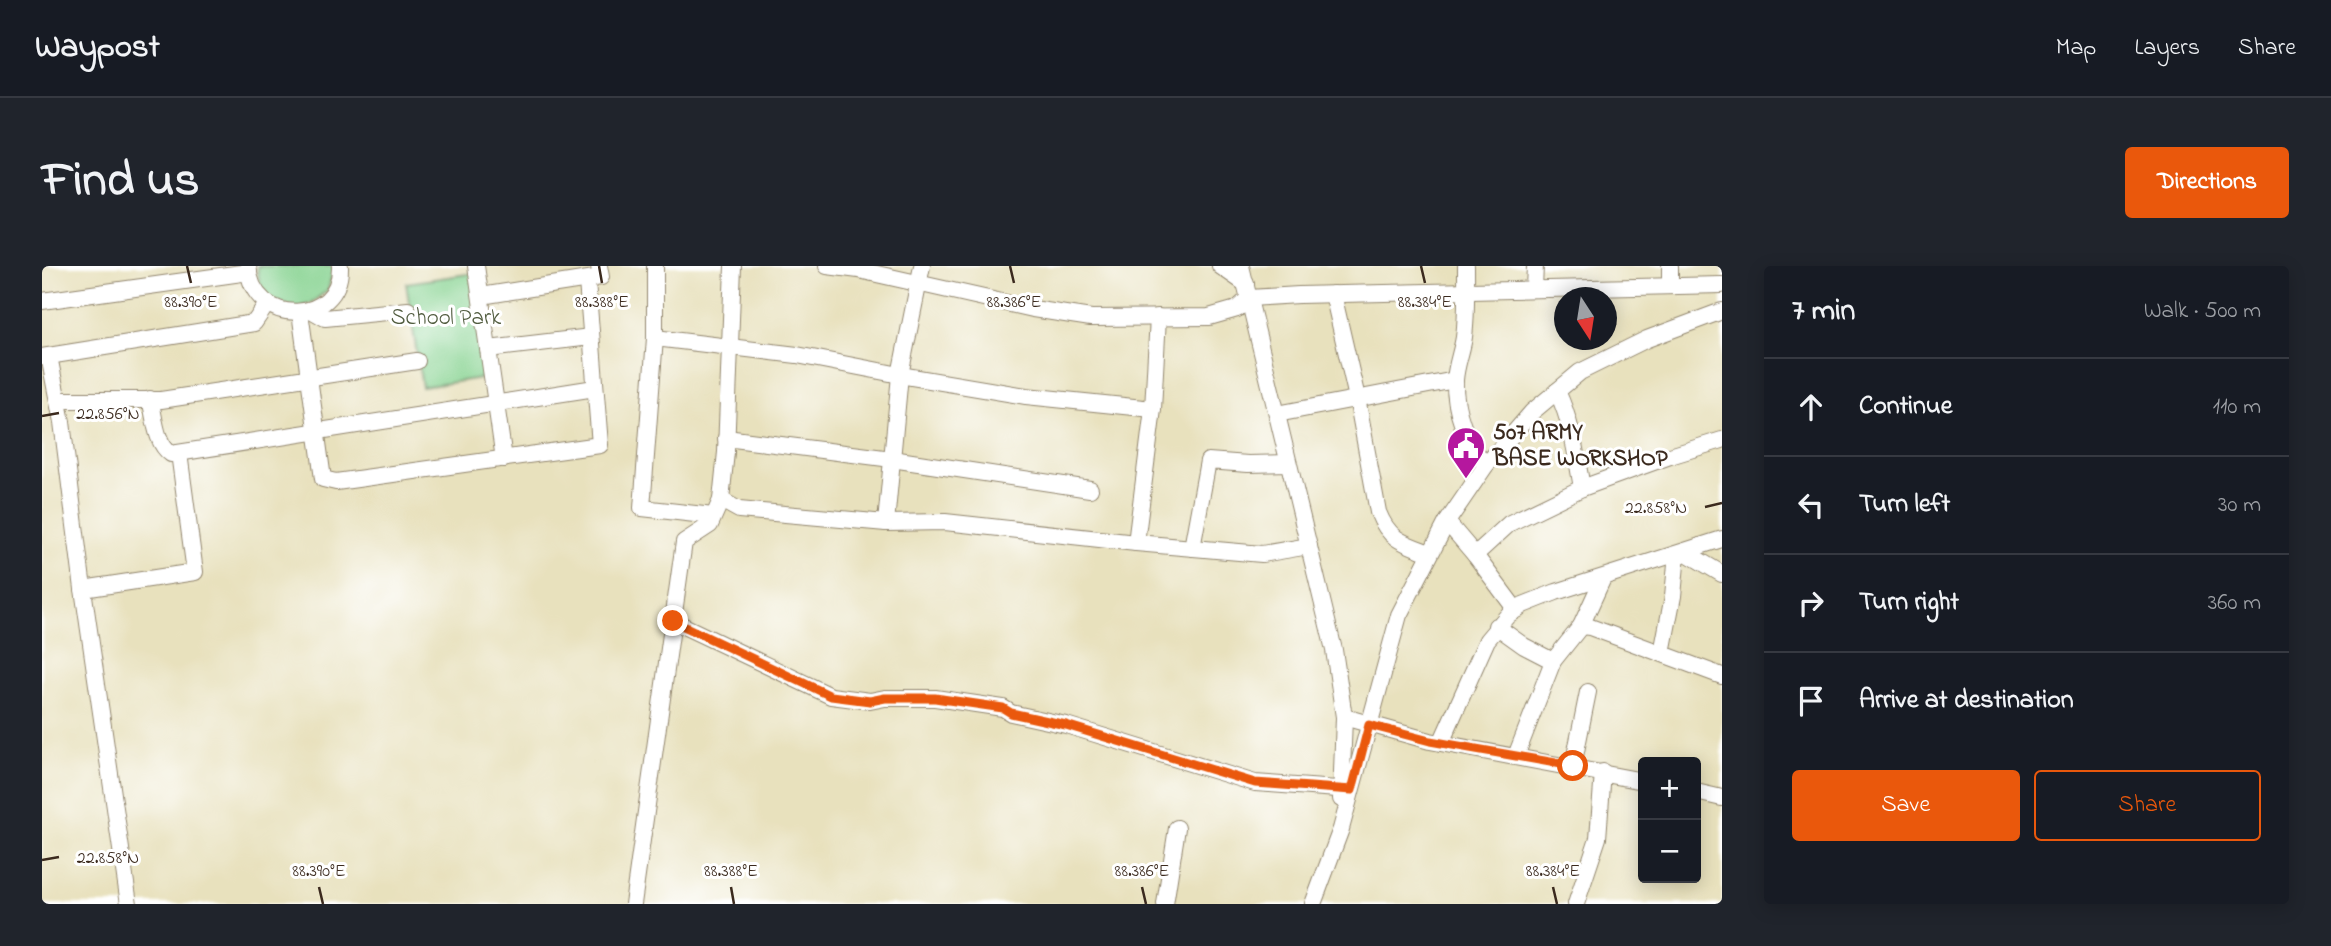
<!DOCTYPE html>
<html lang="en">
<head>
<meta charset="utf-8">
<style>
  :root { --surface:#171b24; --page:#20242c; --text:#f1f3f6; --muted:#9ea1a6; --line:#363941; --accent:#ea580c }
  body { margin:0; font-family:"Indie Flower",sans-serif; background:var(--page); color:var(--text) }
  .controls { position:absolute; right:21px; bottom:21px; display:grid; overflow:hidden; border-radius:7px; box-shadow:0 4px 18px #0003 }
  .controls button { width:63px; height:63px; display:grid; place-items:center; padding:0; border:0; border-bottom:2px solid var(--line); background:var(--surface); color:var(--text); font:35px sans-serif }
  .compass { position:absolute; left:1512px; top:21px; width:63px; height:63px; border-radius:50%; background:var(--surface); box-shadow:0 4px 18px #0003; rotate:168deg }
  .stop { position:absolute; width:21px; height:21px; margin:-16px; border:5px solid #ea580c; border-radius:50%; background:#fff }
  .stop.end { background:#ea580c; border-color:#fff; box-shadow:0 2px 7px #0008 }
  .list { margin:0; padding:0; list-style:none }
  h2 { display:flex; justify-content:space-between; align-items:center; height:91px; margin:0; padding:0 28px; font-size:30px }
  h2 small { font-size:23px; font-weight:400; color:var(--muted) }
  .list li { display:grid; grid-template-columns:46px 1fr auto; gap:21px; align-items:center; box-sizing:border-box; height:98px; padding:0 28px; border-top:2px solid var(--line) }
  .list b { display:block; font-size:26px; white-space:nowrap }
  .list em { font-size:23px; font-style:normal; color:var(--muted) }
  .actions { display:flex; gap:14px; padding:21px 28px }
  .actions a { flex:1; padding:16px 0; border:2px solid var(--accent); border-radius:7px; text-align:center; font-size:24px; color:var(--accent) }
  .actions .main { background:var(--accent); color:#fff }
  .icon { flex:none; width:38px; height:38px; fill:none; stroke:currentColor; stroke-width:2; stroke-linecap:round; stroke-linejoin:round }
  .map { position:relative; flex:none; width:1680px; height:638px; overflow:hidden; border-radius:7px }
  header { display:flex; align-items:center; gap:42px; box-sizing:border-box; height:98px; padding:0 35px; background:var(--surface); border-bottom:2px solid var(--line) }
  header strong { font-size:33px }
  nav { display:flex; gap:38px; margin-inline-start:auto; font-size:24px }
  .intro { display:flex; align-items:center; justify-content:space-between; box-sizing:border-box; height:168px; padding:0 42px }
  h1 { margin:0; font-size:49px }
  .button { padding:18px 32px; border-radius:7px; background:var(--accent); color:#fff; font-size:24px; font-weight:700 }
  main { display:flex; gap:42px; padding:0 42px }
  aside { flex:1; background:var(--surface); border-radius:7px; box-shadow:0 4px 18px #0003 }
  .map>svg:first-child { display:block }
  .green { fill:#87d391; stroke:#617e58; stroke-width:2 }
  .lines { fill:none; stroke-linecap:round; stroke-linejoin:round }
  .minor-casing { stroke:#92866e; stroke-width:18 }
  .minor { stroke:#fff; stroke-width:16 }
  .route { stroke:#ea580c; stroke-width:9 }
  .ticks { fill:none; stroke:#3b2a1e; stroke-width:2.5 }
  .labels { text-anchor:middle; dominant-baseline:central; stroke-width:6; stroke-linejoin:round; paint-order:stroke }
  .park-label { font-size:23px; fill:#525d40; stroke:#fff }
  .poi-label { font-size:23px; font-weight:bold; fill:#3b2a1e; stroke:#fff; text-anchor:start }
  .ticks-label { font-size:18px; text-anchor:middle; fill:#3b2a1e; stroke:#fff; stroke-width:6; stroke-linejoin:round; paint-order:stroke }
</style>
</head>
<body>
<header>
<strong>Waypost</strong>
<nav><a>Map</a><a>Layers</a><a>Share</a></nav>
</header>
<div class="intro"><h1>Find us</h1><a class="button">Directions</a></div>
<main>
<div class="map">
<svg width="1680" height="638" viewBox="0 0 1680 638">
  <rect width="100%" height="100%" fill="#fff"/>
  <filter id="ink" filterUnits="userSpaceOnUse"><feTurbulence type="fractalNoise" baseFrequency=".0143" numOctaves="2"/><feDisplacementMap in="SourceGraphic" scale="14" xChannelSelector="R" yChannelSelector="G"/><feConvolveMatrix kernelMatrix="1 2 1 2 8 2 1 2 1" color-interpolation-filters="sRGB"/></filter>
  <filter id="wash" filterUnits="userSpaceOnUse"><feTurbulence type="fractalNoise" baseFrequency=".00686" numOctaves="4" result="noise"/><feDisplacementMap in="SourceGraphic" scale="28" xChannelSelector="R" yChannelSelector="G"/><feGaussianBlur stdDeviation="1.57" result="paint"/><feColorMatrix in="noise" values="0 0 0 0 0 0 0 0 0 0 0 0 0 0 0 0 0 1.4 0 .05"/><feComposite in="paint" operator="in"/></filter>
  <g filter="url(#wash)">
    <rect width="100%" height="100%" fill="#e8e1bd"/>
    <g class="green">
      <path d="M215,0h77l-6,24 -17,13 -13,5 -30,-9 -8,-12z"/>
      <path d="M433,7l13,104 -66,10 -16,-104z"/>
    </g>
  </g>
  <g filter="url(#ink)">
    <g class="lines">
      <defs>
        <g id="minor">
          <path d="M206,0c4,63 94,59 92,0"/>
          <path d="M434,0l28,193"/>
          <path d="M613,0v72l-13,170 71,8"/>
          <path d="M785,0l32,4 174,39 58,9 118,-1 28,-8 12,-11 50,-3 423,-10"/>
          <path d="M1178,0l26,18"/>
          <path d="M1199,0l93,384 10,67 -3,82"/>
          <path d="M1424,0c0,23 1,48 -2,71 -2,14 -8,28 -9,43 -1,29 11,64 31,85"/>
          <path d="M1628,0v19"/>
          <path d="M1492,22l1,-22"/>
          <path d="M1291,28l24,104 21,114c11,28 25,31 52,41"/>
          <path d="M439,30l120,-19 -2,-11"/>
          <path d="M0,35l207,-29"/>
          <path d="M269,44l14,8 83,-8"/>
          <path d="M258,46l23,167 13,3 264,-37 -13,-164"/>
          <path d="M1116,51l-5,92 -17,134 126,11 47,-8"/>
          <path d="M613,72l142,17 103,20 126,21 127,13"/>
          <path d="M446,83l103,-12"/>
          <path d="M7,90l13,66 21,167"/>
          <path d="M0,91l212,-34 13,-19"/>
          <path d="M1515,125c15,32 19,63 25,97"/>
          <path d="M108,133c5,18 5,44 21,55l424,-66"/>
          <path d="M16,134h103l256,-39"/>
          <path d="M1235,148l178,-34"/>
          <path d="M684,172l166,21 198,30"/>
          <path d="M679,234l18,10 147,13 59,-1 191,21"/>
          <path d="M1405,256l28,33 41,55"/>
          <path d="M844,257l14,-148 22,-109"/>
          <path d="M1150,282l16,-87 40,3 40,-1"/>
          <path d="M1643,286l37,22"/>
          <path d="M1433,289l35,-32 72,-35 88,-32 52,-16"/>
          <path d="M631,355l158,75 39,5 15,-3h50l68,10 8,5 55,12 189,58 96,7"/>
          <path d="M1454,360l28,20 29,15"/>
          <path d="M1539,360l9,1 132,49"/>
          <path d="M1620,387l11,-57 4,-42"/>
          <path d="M1302,451l86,24 213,40"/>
          <path d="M1399,477l46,-103 21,-25 15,-10 33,-13 166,-53"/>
          <path d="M1474,490l37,-95 28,-35 22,-48"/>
          <path d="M1531,500l15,-74"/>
          <path d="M1654,526l26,6"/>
          <path d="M87,638l-46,-315 112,-17 -16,-119"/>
          <path d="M591,638l51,-362 26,-17 11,-25 5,-48 7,-186"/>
          <path d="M1123,638l12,-76"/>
          <path d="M1271,638l28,-75 58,-214 48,-93 39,-57 46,-53 48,-40 67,-33 75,-28"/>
          <path d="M1534,638l22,-66 5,-66"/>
        </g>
      </defs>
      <use href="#minor" class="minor-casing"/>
      <use href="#minor" class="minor"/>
    </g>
  </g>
  <g class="lines" filter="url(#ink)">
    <path class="route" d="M631,355l158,75 39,5 15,-3h50l68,10 8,5 55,12 189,58 97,7 17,-65 61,16 143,25"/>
  </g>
  <path class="ticks" d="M145,0l4,17M557,0l3,17M968,0l4,17M1379,0l4,17M0,150l17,-3M1663,241l17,-4M0,594l17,-3M277,621l4,17M689,621l3,17M1100,621l4,17M1511,621l4,17"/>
  <defs>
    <symbol id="civic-pin" viewBox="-11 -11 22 30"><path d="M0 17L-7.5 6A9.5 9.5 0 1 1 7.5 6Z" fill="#b5179e" stroke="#fff"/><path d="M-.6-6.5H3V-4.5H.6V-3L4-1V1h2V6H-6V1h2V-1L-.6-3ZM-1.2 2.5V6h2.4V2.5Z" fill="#fff"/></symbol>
  </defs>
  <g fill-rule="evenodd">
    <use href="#civic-pin" x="1402" y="158" width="44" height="60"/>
  </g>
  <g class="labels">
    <g class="park-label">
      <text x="404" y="52">School Park</text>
    </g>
    <g class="poi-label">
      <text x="1451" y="167">507 ARMY<tspan x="1451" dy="26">BASE WORKSHOP</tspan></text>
    </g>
  </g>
  <g class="ticks-label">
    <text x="149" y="41">88.390°E</text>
    <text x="560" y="41">88.388°E</text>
    <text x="972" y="41">88.386°E</text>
    <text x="1383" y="41">88.384°E</text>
    <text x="66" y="153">22.856°N</text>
    <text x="1614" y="247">22.858°N</text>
    <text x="66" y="597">22.858°N</text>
    <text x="277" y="610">88.390°E</text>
    <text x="689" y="610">88.388°E</text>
    <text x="1100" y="610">88.386°E</text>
    <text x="1511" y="610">88.384°E</text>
  </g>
</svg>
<div class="controls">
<button>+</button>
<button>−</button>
</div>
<svg class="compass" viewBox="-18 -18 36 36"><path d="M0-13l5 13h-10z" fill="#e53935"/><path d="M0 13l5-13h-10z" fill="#9ea1a6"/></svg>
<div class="stop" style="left:1531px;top:500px"></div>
<div class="stop end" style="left:631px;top:355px"></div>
</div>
<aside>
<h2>7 min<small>Walk · 500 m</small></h2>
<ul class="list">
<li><svg class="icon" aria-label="ahead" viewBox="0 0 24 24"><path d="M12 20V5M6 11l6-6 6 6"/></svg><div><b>Continue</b></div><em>110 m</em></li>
<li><svg class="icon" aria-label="left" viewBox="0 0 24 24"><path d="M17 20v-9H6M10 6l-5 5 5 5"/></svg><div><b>Turn left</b></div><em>30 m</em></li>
<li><svg class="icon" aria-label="right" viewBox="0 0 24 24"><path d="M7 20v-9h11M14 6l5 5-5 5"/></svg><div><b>Turn right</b></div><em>360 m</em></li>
<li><svg class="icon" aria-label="arrive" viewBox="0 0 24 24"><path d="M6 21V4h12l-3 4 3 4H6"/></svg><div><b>Arrive at destination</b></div></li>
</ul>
<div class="actions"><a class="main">Save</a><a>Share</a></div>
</aside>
</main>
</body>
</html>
